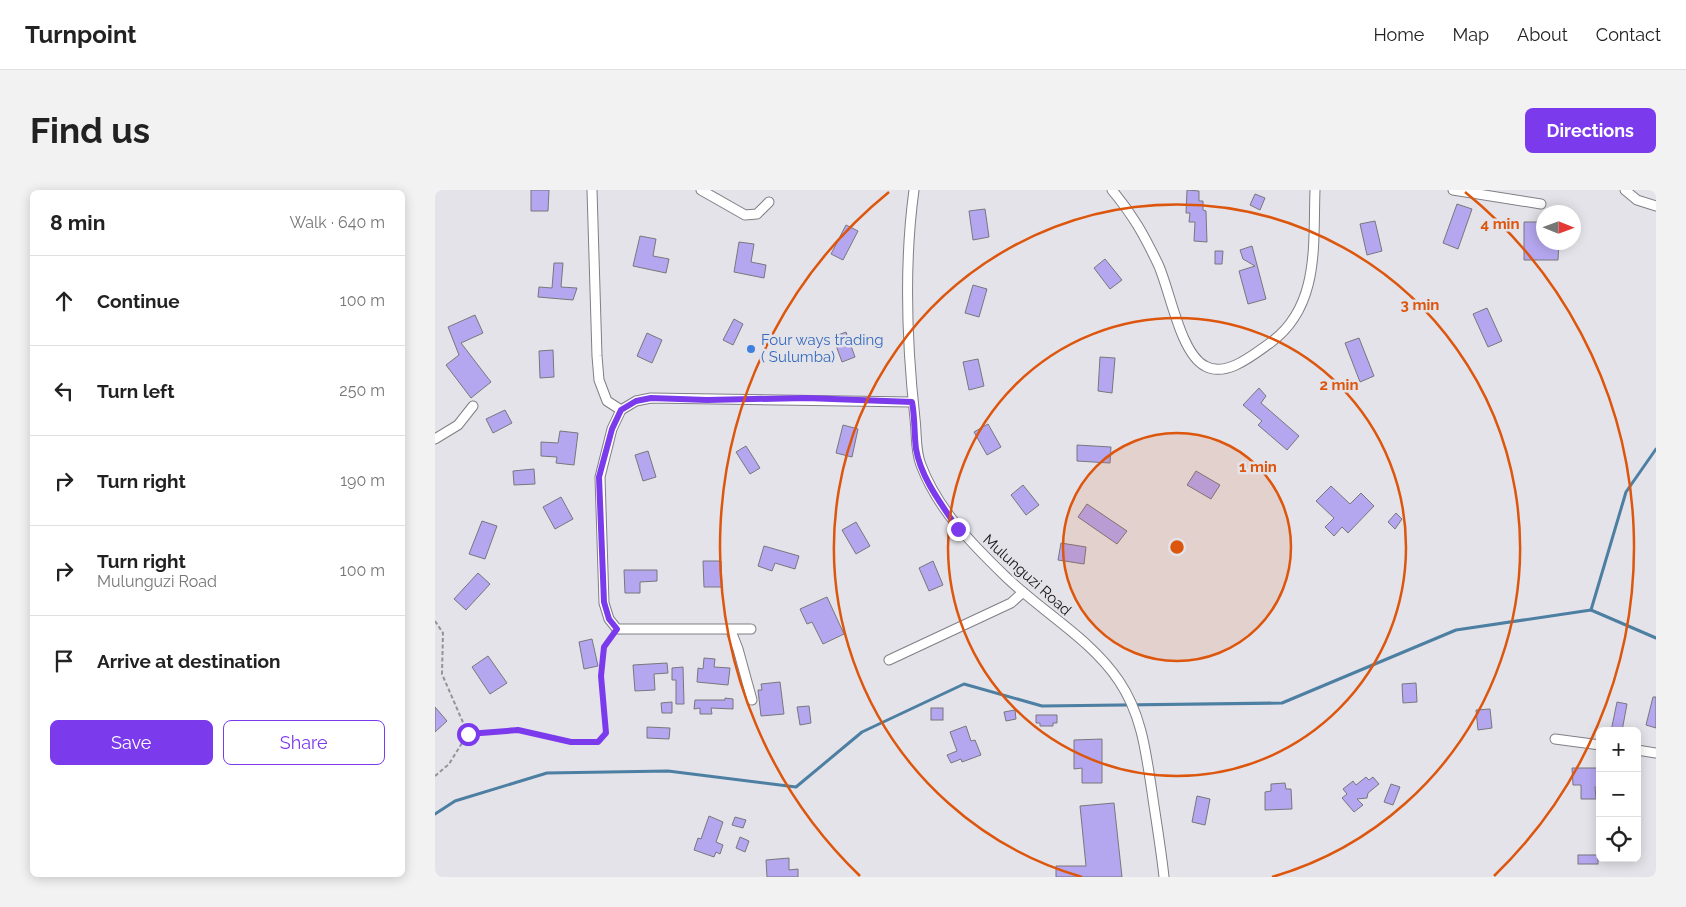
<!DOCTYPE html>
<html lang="en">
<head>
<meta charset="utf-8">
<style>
  :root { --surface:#fff; --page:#f2f2f2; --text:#222; --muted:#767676; --line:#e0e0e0; --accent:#7c3aed }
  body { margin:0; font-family:Raleway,sans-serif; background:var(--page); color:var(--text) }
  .controls { position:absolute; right:15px; bottom:15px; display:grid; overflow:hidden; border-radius:8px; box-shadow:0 2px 12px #0003 }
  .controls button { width:45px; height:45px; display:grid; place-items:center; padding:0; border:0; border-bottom:1px solid var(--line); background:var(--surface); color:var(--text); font:25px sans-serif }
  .compass { position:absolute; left:1101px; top:15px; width:45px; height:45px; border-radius:50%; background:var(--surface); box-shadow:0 2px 12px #0003; rotate:91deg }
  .stop { position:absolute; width:15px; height:15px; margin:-11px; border:4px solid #7c3aed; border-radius:50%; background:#fff }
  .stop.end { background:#7c3aed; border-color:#fff; box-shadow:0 1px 5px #0008 }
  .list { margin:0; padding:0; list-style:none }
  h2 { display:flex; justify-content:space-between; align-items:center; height:65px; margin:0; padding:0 20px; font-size:21px }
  h2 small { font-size:16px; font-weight:400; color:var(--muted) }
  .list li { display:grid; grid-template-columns:32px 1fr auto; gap:15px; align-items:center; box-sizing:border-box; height:90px; padding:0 20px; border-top:1px solid var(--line) }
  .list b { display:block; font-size:19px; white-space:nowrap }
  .list p { margin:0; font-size:16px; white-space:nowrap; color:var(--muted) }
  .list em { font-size:16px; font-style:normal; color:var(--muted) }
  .actions { display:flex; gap:10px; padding:15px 20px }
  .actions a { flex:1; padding:11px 0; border:1px solid var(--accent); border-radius:8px; text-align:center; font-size:18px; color:var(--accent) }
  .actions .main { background:var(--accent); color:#fff }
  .icon { flex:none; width:28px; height:28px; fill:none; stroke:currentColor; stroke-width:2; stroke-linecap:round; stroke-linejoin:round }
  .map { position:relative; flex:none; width:1221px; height:687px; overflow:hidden; border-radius:8px }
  header { display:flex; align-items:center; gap:30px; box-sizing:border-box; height:70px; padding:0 25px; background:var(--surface); border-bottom:1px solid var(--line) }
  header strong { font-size:24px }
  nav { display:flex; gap:28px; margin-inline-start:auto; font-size:18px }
  .intro { display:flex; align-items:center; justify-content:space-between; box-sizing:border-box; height:120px; padding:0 30px }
  h1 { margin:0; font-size:35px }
  .button { padding:12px 22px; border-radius:8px; background:var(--accent); color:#fff; font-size:18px; font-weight:700 }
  main { display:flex; gap:30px; padding:0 30px }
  aside { flex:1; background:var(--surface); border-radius:8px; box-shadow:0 2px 12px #0003 }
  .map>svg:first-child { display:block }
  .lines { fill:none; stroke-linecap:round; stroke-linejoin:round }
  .stream { stroke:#4c7fa2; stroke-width:3 }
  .building { fill:#b5a7ef; stroke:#78777c }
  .minor-casing { stroke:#807f85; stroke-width:11 }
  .path { stroke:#949397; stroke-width:2; stroke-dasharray:4 2.5; stroke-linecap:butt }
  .minor { stroke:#fff; stroke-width:9 }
  .route { stroke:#7c3aed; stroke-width:6 }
  .ring { fill:none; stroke:#dd560d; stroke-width:2.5 }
  .shop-dot { fill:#3f7fe0; stroke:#e4e3e9; stroke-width:2 }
  .labels { text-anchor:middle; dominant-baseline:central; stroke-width:5; stroke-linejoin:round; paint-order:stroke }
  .shop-label { font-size:15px; fill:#366cbe; stroke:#e4e3e9; text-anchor:start }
  .street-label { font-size:15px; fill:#151517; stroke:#e4e3e9 }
  .centre { fill:#dd560d; stroke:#e4e3e9; stroke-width:2.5 }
  .ring-label { font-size:15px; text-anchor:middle; font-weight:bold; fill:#dd560d; stroke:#e4e3e9; stroke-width:5; stroke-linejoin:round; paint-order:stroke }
</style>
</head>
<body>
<header>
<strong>Turnpoint</strong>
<nav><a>Home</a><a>Map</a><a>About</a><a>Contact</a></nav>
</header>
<div class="intro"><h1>Find us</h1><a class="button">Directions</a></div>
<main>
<aside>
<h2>8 min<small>Walk · 640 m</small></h2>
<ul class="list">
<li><svg class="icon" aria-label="ahead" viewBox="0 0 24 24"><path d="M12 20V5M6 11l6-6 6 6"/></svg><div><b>Continue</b></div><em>100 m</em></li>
<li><svg class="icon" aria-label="left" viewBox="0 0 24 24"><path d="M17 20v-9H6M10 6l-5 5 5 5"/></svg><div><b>Turn left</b></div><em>250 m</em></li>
<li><svg class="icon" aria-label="right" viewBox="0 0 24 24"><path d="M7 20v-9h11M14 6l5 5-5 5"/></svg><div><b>Turn right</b></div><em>190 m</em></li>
<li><svg class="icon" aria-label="right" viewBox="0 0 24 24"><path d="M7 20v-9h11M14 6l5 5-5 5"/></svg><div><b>Turn right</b><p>Mulunguzi Road</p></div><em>100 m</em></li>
<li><svg class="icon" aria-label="arrive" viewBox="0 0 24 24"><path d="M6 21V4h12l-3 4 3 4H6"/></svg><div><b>Arrive at destination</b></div></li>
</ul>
<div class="actions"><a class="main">Save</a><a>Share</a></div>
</aside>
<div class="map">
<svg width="1221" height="687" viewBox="0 0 1221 687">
  <rect width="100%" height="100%" fill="#e4e3e9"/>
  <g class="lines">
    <g class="stream">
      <path d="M1156,420l35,-118 30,-43"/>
      <path d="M0,624l20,-13 92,-28 121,-2 128,16 66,-55 102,-48 78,22 240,-3 174,-73 135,-20 65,28"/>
    </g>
  </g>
  <g class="building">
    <path d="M96,0h18l-1,21h-17z"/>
    <path d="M752,0l12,1v10h4v9l3,1 1,31 -13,-1 1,-19h-6l1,-9h-4z"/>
    <path d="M820,4l10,4 -5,12 -10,-5z"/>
    <path d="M1022,14l15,5 -14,40 -15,-6z"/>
    <path d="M550,19l4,28 -16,3 -4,-29z"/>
    <path d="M940,31l7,30 -15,4 -7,-31z"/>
    <path d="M1089,32h19v20h16l-1,18h-34z"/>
    <path d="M411,35l12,6 -15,29 -12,-6z"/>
    <path d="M205,46l16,3 -3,17 16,3 -3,14 -33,-7z"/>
    <path d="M304,52l15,2 -3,18 15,3 -2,13 -30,-6z"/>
    <path d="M817,56l14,53 -18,5 -9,-33 16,-5 -12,-7 -3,-9z"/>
    <path d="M780,61h8l-1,13h-7z"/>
    <path d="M670,69l17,21 -12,9 -16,-21z"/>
    <path d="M119,73h9l-2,24 16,1 -4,12 -35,-3 1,-10 13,1z"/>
    <path d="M538,95l14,4 -8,28 -14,-4z"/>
    <path d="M1052,118l15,33 -14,6 -15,-33z"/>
    <path d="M40,125l8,18 -22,10 30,39 -20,16 -25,-33 13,-10 -11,-28z"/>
    <path d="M299,129l9,5 -10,21 -10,-5z"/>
    <path d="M411,142l9,25 -13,5 -9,-25z"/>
    <path d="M212,143l15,7 -10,23 -15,-7z"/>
    <path d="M924,148l15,38 -14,6 -15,-39z"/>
    <path d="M118,160l1,27 -14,1 -1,-27z"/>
    <path d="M665,167l15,1 -3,35 -14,-2z"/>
    <path d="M543,169l6,27 -15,4 -6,-28z"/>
    <path d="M824,198l7,8 -5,7 38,33 -12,14 -29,-25 4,-4 -19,-16z"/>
    <path d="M70,220l7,13 -19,10 -7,-14z"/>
    <path d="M553,234l13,23 -14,8 -13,-23z"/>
    <path d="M408,235l15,4 -6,28 -16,-4z"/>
    <path d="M125,241l18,2 -4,32 -18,-2 1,-6 -16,-1v-14l17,1z"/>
    <path d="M642,255l34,2 -1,16 -33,-2z"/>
    <path d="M311,256l14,22 -10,6 -14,-22z"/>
    <path d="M213,261l8,26 -13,4 -8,-26z"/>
    <path d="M99,279l1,15 -21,1 -1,-14z"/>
    <path d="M761,281l24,14 -9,14 -24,-14z"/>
    <path d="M588,295l16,20 -13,10 -15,-20z"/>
    <path d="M896,296l19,18 11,-11 13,13 -26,27 -6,-6 -8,9 -9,-9 9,-9 -18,-17z"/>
    <path d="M126,307l12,22 -18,10 -12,-22z"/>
    <path d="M652,314l40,27 -10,13 -39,-27z"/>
    <path d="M961,323l6,6 -7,10 -7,-7z"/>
    <path d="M47,331l15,5 -12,33 -16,-5z"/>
    <path d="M421,332l14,24 -14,8 -14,-24z"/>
    <path d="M626,353l25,4 -2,17 -26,-4z"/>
    <path d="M329,356l35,10 -4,13 -20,-6 -3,8 -14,-5z"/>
    <path d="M268,371h18l1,26h-18z"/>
    <path d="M498,371l10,24 -14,6 -10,-23z"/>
    <path d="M189,380h33v11l-17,1v11h-15z"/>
    <path d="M43,383l12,11 -24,26 -12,-11z"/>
    <path d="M392,407l17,37 -21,10 -11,-22 -5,2 -7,-15z"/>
    <path d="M157,449l6,27 -14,3 -5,-27z"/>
    <path d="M53,466l19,27 -17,11 -18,-27z"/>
    <path d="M269,468l11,1 -1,8 16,1 -2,17 -31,-3 1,-14 5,1z"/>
    <path d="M232,473l1,10 -14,1 1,16 -20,1 -2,-26z"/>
    <path d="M248,477l1,37h-8v-24h-4v-12z"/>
    <path d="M345,492l4,32 -23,2 -3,-26h4l-1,-6z"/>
    <path d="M981,493l1,19 -14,1 -1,-19z"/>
    <path d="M1218,507h3v31l-10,-3z"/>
    <path d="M290,508l8,1v10l-22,-1 1,6h-12v-6l-6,1 1,-9h30z"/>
    <path d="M237,512v11h-10l-1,-10z"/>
    <path d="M1182,512l10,2 -5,27h-11z"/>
    <path d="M374,516l2,17 -11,2 -3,-18z"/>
    <path d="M0,517l12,14 -12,11z"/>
    <rect x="496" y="518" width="12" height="12"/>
    <path d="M1055,519l2,19 -14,2 -2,-20z"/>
    <path d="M580,520l1,9 -10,2 -2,-9z"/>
    <path d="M601,525h21v8h-4v3h-13v-3h-4z"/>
    <path d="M531,536l5,15 4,-1 6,15 -19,7 -1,-3 -10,4 -4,-8 10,-4 -7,-19z"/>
    <path d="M212,537l23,1 -1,11 -22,-1z"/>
    <path d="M667,549v44h-20v-15l-8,1v-29z"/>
    <path d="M1137,578h28v19h-5l1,12h-15v-14h-8z"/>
    <path d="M931,587l3,3 4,-3 6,7 -11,9 -1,5 -10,1 6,6 -9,7 -12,-14 5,-4 -4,-5 10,-8 3,4z"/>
    <path d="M850,593l1,6h5l1,20 -27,1v-18l6,-1v-7z"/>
    <path d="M956,594l9,3 -7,18 -9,-3z"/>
    <path d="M762,606l13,3 -5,26 -13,-3z"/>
    <path d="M679,613l8,74h-66v-11h30l-6,-60z"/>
    <path d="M274,626l14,6 -7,20 7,3 -3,9 -4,-2 -2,5 -20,-7 4,-12 3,1z"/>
    <path d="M300,627l11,3 -3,8 -11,-3z"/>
    <path d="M305,647l9,4 -4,11 -9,-4z"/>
    <rect x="1143" y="665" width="20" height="9"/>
    <path d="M354,668v12l9,-1v8h-31l-1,-17z"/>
  </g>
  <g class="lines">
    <defs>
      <g id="minor">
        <path d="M157,0l5,166 2,24 8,21 14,9"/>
        <path d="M266,0l44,25 12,-1 12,-12"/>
        <path d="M479,0c-10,73 -7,156 1,229 2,16 0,31 6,46 17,45 51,79 84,111 37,36 86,63 114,105 23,34 27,72 33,111 4,28 9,57 12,85"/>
        <path d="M677,0c21,25 32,45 46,74 12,26 22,89 47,102 21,12 48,-11 65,-23 50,-36 43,-98 45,-153"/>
        <path d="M1018,0l88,14"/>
        <path d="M1190,0l12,10 19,6"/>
        <path d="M0,249l23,-14 15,-19"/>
        <path d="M316,439h-134l-8,-10 -5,-16 -4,-126 12,-48 9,-19 15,-9 15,-3 261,4"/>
        <path d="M296,441l7,18 14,51"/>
        <path d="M454,470l122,-57 11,-10"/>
        <path d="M1120,549l45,6"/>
        <path d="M1202,560l19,3"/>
      </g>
    </defs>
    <use href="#minor" class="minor-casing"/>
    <g class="path">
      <path d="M0,431l8,12 -1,41 26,60 50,-4 53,12 27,-1 8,-8c-2,-27 -13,-77 6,-99"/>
      <path d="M0,586l14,-12 18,-29"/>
    </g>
    <use href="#minor" class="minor"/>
  </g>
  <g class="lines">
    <path class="route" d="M33,544l50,-4 53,12h27l8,-9 -5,-57 3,-29 13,-18 -8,-10 -5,-17 -5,-125 13,-48 9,-19 15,-9 15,-3 56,2 99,-2 106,4c3,15 2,31 4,47 5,29 26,56 42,80"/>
  </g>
  <circle cx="742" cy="357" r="114" fill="#dd560d" fill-opacity=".12"/>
  <g class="ring">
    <circle cx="742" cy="357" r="114"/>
    <circle cx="742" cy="357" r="229"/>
    <path d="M647 687A343 343 0 1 1 837 687"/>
    <path d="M425 686A457 457 0 0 1 454 2M1030 2A457 457 0 0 1 1059 686"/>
  </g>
  <circle class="shop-dot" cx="316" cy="159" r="5"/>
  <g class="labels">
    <g class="shop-label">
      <text x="326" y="150">Four ways trading<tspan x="326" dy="17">( Sulumba)</tspan></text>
    </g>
    <g class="street-label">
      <text transform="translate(592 385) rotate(42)">Mulunguzi Road</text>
    </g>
  </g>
  <circle cx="742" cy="357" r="8" class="centre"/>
  <g class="ring-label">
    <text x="1065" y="39">4 min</text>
    <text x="985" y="120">3 min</text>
    <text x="904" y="200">2 min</text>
    <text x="823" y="282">1 min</text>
  </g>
</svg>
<div class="controls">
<button>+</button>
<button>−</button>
<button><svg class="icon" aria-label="locate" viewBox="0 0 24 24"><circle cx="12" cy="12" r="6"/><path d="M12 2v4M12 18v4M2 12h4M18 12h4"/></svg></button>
</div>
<svg class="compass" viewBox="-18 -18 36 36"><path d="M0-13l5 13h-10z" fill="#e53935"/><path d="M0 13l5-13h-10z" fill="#767676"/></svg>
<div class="stop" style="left:33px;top:544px"></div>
<div class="stop end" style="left:523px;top:339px"></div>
</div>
</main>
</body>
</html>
